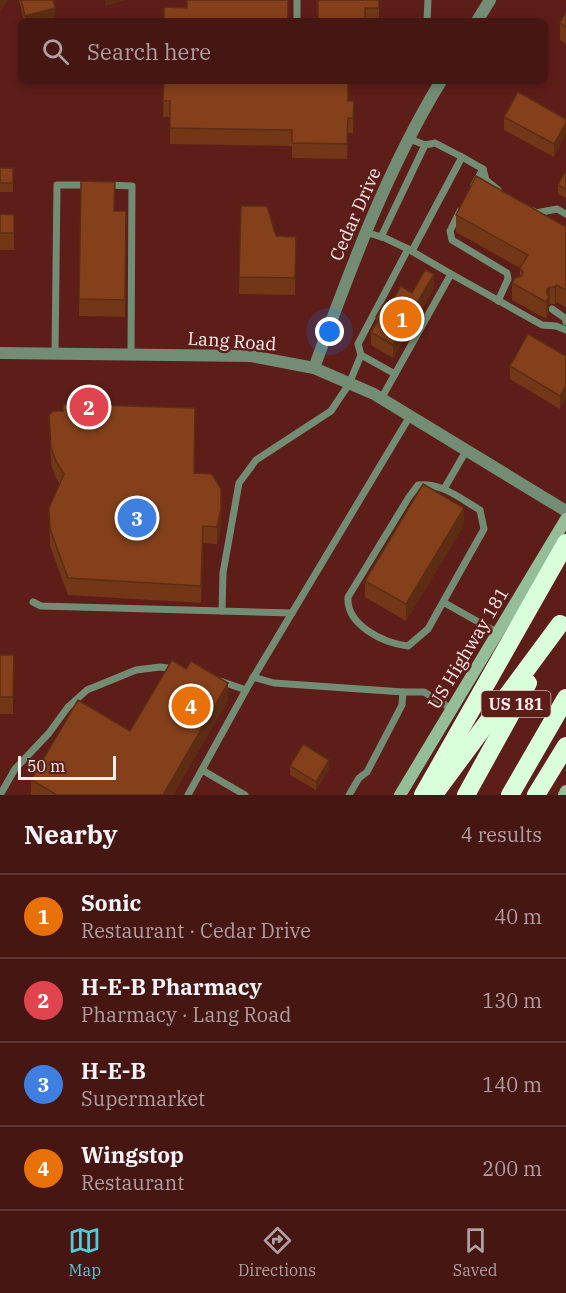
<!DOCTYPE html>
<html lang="en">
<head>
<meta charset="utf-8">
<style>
  :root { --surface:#461613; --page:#502321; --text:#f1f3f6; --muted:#b09fa0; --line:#5e3533; --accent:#53cbda }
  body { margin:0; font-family:"IBM Plex Serif",serif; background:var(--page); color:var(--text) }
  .scale { position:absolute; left:18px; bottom:15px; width:98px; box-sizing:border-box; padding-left:6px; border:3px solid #ffeeeb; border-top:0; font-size:16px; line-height:21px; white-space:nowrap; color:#ffeeeb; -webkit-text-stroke:4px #5d1d19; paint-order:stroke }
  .you { position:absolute; left:330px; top:332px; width:21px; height:21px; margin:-15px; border:4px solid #fff; border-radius:50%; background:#1a73e8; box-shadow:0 0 0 9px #1a73e833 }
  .badge { display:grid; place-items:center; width:39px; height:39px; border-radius:50%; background:var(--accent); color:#fff; font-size:20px; font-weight:700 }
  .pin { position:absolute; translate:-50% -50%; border:3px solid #fff; box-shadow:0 2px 6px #0006 }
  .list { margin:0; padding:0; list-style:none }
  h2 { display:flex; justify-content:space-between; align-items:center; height:78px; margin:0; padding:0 24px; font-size:26px }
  h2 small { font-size:20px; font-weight:400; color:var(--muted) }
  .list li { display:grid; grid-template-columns:39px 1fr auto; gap:18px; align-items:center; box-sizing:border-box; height:84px; padding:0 24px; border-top:2px solid var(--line) }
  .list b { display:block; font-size:22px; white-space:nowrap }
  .list p { margin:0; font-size:20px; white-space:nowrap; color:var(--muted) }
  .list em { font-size:20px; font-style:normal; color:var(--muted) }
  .icon { flex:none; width:33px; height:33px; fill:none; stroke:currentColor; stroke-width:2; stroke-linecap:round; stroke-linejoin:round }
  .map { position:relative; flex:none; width:566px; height:795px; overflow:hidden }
  .search { position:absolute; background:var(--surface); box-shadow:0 3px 9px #0003; left:18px; right:18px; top:18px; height:66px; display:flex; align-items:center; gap:15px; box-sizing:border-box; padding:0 21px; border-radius:9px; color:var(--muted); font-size:22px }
  .sheet { height:414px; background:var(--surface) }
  nav { display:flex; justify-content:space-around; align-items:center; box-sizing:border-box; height:84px; border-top:2px solid var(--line); background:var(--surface); font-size:16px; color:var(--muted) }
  nav a { display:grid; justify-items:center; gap:3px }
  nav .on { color:var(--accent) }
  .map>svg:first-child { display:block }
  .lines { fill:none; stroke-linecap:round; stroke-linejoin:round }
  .lane { stroke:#728d74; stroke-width:7 }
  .street { stroke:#728d74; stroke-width:12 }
  .secondary { stroke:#94be97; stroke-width:12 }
  .highway { stroke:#d8ffda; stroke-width:18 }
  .wall { fill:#713717 }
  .shaded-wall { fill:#5c2d13 }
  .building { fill:#83401b; stroke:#5c2d13; stroke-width:1.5 }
  .labels { text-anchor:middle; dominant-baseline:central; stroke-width:5; stroke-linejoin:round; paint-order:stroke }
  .shield { fill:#5d1d19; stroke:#ceafac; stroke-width:1.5 }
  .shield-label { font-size:16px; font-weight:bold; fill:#ffeeeb }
  .street-label { font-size:18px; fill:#ffeeeb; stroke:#5d1d19 }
</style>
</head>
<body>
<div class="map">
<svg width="566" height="795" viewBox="0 0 566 795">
  <rect width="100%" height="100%" fill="#5d1d19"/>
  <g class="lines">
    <g class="lane">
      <path d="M297,21v-21"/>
      <path d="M427,21l1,-21"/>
      <path d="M410,139l15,6 10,-2 27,14 -50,94"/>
      <path d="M462,157l21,12 3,11 12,10"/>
      <path d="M107,185l25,1 -1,169"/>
      <path d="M474,185l9,-16"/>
      <path d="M460,211l-10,20 2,9 55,33 1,6 -10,22"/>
      <path d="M533,211l3,2 21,-4 9,5"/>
      <path d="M365,232l20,6 23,11"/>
      <path d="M381,237l44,-92"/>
      <path d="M451,274l91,51 14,1 10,4"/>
      <path d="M552,309l13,9 1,4"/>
      <path d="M55,354l2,-169h33"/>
      <path d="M361,355l34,19"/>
      <path d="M444,489l22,-38"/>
      <path d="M33,602l8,4 181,5"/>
      <path d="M443,602l-15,27 -20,17c-25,-3 -62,-21 -60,-49l61,-100 9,-12c23,-3 43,14 62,25l4,19 -41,73 55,31"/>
      <path d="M292,613l-70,-2 1,-38 16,-90 17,-23 75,-49 18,-27 12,-29 -3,-11 50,-95 43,25 -70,125"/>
      <path d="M253,677l21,6 129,9"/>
      <path d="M220,681l26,9"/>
      <path d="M202,770l43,25"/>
      <path d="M0,795l15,-26 34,-36 19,-26 19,-17 49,-20 24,-3 14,2"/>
      <path d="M188,795l59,-107 163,-272"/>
      <path d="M349,795l10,-17 8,-6 35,-67 1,-13h21l28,17"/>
    </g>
    <g class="street">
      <path d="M477,21l13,-21"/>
      <path d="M0,353l251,3 63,12 60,26 192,117"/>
      <path d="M314,368c36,-98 72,-197 127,-287"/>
    </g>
    <g class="secondary">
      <path d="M400,795l166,-276"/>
      <path d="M564,795l2,-4"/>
    </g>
    <g class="highway">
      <path d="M438,789l122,-165"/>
      <path d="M423,795l143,-252"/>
      <path d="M466,795l62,-112"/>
      <path d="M510,795l56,-97"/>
      <path d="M536,795l30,-49"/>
    </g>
  </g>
  <g class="wall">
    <path d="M19,0h34l2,17 -16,4h-15z"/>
    <path d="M379,0v21h-61z"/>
    <path d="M566,12v32l-6,-4v-17z"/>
    <path d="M164,81l190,20 -1,32h-5l-1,26 -55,-1v-12l-122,-2v-27h-7z"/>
    <path d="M504,117l62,2 -12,38 -50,-27z"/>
    <rect x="0" y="168" width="13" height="24"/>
    <path d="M566,170v28l-8,-4v-9z"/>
    <path d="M81,181l34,30h11l-1,106 -46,-1z"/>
    <path d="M241,206l35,30 20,1 -1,58 -56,-1z"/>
    <path d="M0,214l14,1v35h-14z"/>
    <path d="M456,215l110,12v80l-10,-5 -1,2h-5l-1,1v9l-3,5 -34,-19v-17l8,-6v-9l-64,-36z"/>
    <path d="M434,288l-41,70 -22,-13v-13l5,-8v-7l12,-9 24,-15z"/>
    <path d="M566,356l-6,53 -50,-30v-13z"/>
    <path d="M49,415l146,58 26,53 -4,18 -14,-1 -2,60 -133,-8 -18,-49 -1,-38 11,-24 -4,-6 -5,-13z"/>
    <path d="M464,525l-58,96 -41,-24v-16z"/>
    <path d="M0,655h14l-1,59h-13z"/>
    <path d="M186,669l42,31 -55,95h-142v-15l99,-49z"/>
    <path d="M290,766l39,3 -13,21 -26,-15z"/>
  </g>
  <g class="shaded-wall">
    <path d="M0,0h8l-8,12z"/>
    <path d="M105,0h22l-22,6z"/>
    <path d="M55,8v9l-16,4h-14v-5z"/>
    <path d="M566,123v13l-12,21v-13z"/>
    <path d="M434,274v14l-41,70v-13z"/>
    <path d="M556,285v17l-1,2v-17z"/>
    <path d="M550,287l-1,27 -3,5 1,-30z"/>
    <path d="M566,386v13l-6,10v-13z"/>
    <path d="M464,508v17l-58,96v-17z"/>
    <path d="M221,509v17l-4,18v-17z"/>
    <path d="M203,526v17l-2,60v-17z"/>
    <path d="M228,683v17l-55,95h-10z"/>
    <path d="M329,760v9l-13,21v-8z"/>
  </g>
  <g class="building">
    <path d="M21,0h32l2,8 -30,8z"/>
    <path d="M187,0h101v21h-124v-14l23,1z"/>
    <path d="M318,0h61v8h-14v13h-47z"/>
    <path d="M566,12v15l-6,-4z"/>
    <path d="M164,81h184v20h6l-1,17h-5l-1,26 -55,-1v-13l-122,-2v-27h-7z"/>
    <path d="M518,92l48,27v4l-12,21 -50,-27z"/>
    <rect x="0" y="168" width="13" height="15"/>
    <path d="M566,170v19l-8,-4z"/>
    <path d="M476,176l90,51v63l-10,-5 -1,2h-5l-3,2v5l2,3 -3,5 -34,-19 3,-5 7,-2 1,-4 -3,-4 8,-13 -72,-40z"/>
    <path d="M81,181l34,1 -1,29h12l-1,89 -46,-1z"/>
    <path d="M241,206h26l9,30 20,1 -1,41 -56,-1z"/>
    <path d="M0,214l14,1v18h-14z"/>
    <path d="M425,270l9,4 -41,71 -22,-13 8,-13 -3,-2 7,-12 5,3 13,-22 11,7z"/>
    <path d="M528,334l38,22v30l-6,10 -50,-30z"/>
    <path d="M63,404l132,4 -1,65 18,1 9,15v20l-4,18 -14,-1 -2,60 -133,-8 -18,-49 -1,-21 15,-34 -8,-13 -5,-13 -2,-33 4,-4h10z"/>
    <path d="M423,484l41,24 -58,96 -41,-23z"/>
    <path d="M0,655h14l-1,42h-13z"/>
    <path d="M172,660l14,9 5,-8 37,22 -65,112h-106l-26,-15 47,-80 52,31z"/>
    <path d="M303,744l26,16 -13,22 -26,-16z"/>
  </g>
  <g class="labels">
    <rect class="shield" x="481.5" y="691" width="69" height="26" rx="4.5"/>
    <g class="shield-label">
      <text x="516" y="704">US 181</text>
    </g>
    <g class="street-label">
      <text transform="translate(355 214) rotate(-66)">Cedar Drive</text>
      <text transform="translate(232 341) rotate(4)">Lang Road</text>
      <text transform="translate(468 648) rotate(-59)">US Highway 181</text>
    </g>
  </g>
</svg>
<div class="scale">50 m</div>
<div class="you"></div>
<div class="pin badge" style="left:402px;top:319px;background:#e8710a">1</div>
<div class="pin badge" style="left:89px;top:407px;background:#e0444e">2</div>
<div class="pin badge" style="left:137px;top:518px;background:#3f7fe0">3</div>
<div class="pin badge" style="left:191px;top:706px;background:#e8710a">4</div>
<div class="search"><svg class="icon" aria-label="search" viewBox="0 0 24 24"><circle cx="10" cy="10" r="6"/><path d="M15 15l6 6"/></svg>Search here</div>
</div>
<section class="sheet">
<h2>Nearby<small>4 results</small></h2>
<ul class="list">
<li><span class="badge" style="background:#e8710a">1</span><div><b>Sonic</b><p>Restaurant · Cedar Drive</p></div><em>40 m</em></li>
<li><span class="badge" style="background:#e0444e">2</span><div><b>H-E-B Pharmacy</b><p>Pharmacy · Lang Road</p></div><em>130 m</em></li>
<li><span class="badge" style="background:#3f7fe0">3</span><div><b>H-E-B</b><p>Supermarket</p></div><em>140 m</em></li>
<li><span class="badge" style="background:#e8710a">4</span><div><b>Wingstop</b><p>Restaurant</p></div><em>200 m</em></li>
</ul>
</section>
<nav>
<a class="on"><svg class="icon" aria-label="map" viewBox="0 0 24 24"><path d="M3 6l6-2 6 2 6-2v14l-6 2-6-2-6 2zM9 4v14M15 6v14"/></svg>Map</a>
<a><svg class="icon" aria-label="directions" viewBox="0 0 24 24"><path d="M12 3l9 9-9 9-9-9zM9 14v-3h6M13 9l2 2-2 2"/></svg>Directions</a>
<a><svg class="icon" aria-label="saved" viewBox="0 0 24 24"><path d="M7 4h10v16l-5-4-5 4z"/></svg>Saved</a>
</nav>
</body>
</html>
